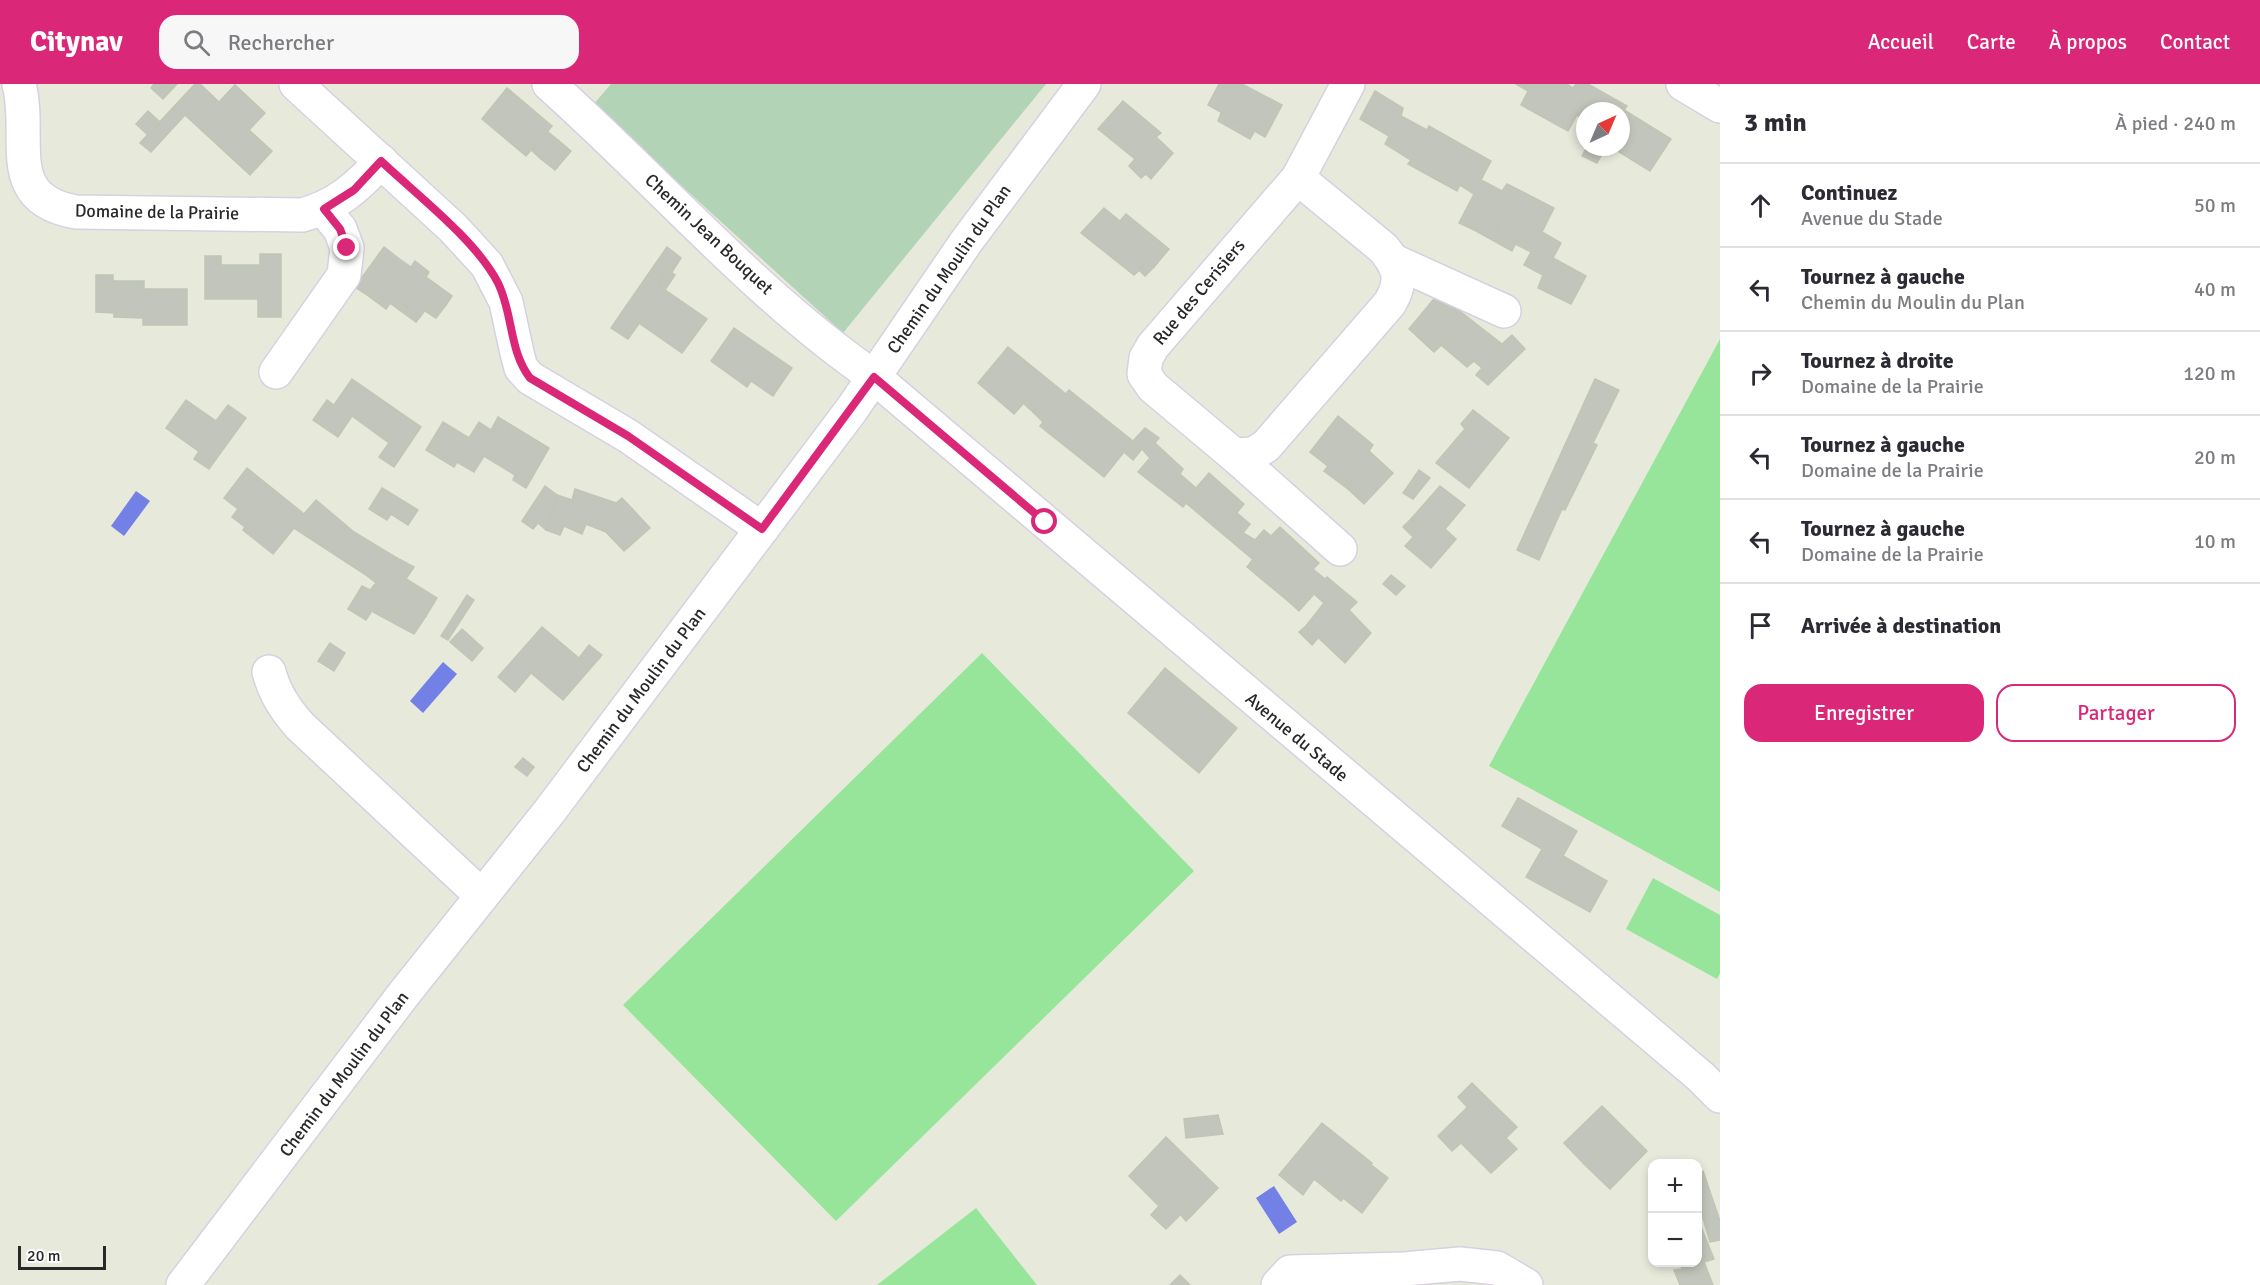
<!DOCTYPE html>
<html lang="fr">
<head>
<meta charset="utf-8">
<style>
  :root { --surface:#fff; --page:#f7f7f7; --text:#2b2b33; --muted:#7c7c81; --line:#e1e1e2; --accent:#db2777 }
  body { margin:0; font-family:Signika,sans-serif; background:var(--page); color:var(--text) }
  .controls { position:absolute; right:18px; bottom:18px; display:grid; overflow:hidden; border-radius:12px; box-shadow:0 3px 9px #0003 }
  .controls button { width:54px; height:54px; display:grid; place-items:center; padding:0; border:0; border-bottom:2px solid var(--line); background:var(--surface); color:var(--text); font:30px sans-serif }
  .compass { position:absolute; left:1576px; top:18px; width:54px; height:54px; border-radius:50%; background:var(--surface); box-shadow:0 3px 9px #0003; rotate:44deg }
  .scale { position:absolute; left:18px; bottom:15px; width:88px; box-sizing:border-box; padding-left:6px; border:3px solid #292929; border-top:0; font-size:16px; line-height:21px; white-space:nowrap; color:#292929; -webkit-text-stroke:4px #fff; paint-order:stroke }
  .stop { position:absolute; width:18px; height:18px; margin:-14px; border:4px solid #db2777; border-radius:50%; background:#fff }
  .stop.end { background:#db2777; border-color:#fff; box-shadow:0 2px 6px #0008 }
  .list { margin:0; padding:0; list-style:none }
  h2 { display:flex; justify-content:space-between; align-items:center; height:78px; margin:0; padding:0 24px; font-size:26px }
  h2 small { font-size:20px; font-weight:400; color:var(--muted) }
  .list li { display:grid; grid-template-columns:39px 1fr auto; gap:18px; align-items:center; box-sizing:border-box; height:84px; padding:0 24px; border-top:2px solid var(--line) }
  .list b { display:block; font-size:22px; white-space:nowrap }
  .list p { margin:0; font-size:20px; white-space:nowrap; color:var(--muted) }
  .list em { font-size:20px; font-style:normal; color:var(--muted) }
  .actions { display:flex; gap:12px; padding:18px 24px }
  .actions a { flex:1; padding:14px 0; border:2px solid var(--accent); border-radius:18px; text-align:center; font-size:21px; color:var(--accent) }
  .actions .main { background:var(--accent); color:#fff }
  .icon { flex:none; width:33px; height:33px; fill:none; stroke:currentColor; stroke-width:2; stroke-linecap:round; stroke-linejoin:round }
  .map { position:relative; flex:none; width:1720px; height:1201px; overflow:hidden }
  header { display:flex; align-items:center; gap:36px; box-sizing:border-box; height:84px; padding:0 30px; background:var(--accent); color:#fff }
  header strong { font-size:28px }
  nav { display:flex; gap:33px; margin-inline-start:auto; font-size:21px }
  .search { width:420px; height:54px; background:var(--page); display:flex; align-items:center; gap:15px; box-sizing:border-box; padding:0 21px; border-radius:18px; color:var(--muted); font-size:22px }
  main { display:flex }
  aside { flex:1; background:var(--surface) }
  .map>svg:first-child { display:block }
  .cemetery { fill:#b3d3b7 }
  .pitch { fill:#96e59a }
  .water { fill:#7381e7 }
  .building { fill:#c2c5bb; stroke:#c1c5b5; stroke-width:1.5 }
  .lines { fill:none; stroke-linecap:round; stroke-linejoin:round }
  .minor-casing { stroke:#d7d0e1; stroke-width:36 }
  .minor { stroke:#fff; stroke-width:33 }
  .route { stroke:#db2777; stroke-width:8 }
  .labels { text-anchor:middle; dominant-baseline:central; stroke-width:5; stroke-linejoin:round; paint-order:stroke }
  .street-label { font-size:18px; fill:#292929; stroke:#fff }
</style>
</head>
<body>
<header>
<strong>Citynav</strong>
<div class="search"><svg class="icon" aria-label="search" viewBox="0 0 24 24"><circle cx="10" cy="10" r="6"/><path d="M15 15l6 6"/></svg>Rechercher</div>
<nav><a>Accueil</a><a>Carte</a><a>À propos</a><a>Contact</a></nav>
</header>
<main>
<div class="map">
<svg width="1720" height="1201" viewBox="0 0 1720 1201">
  <rect width="100%" height="100%" fill="#e7eadb"/>
  <path class="cemetery" d="M611,0h435l-203,249 -250,-228z"/>
  <g class="pitch">
    <path d="M1720,255v553l-231,-126z"/>
    <path d="M982,569l212,218 -358,350 -213,-216z"/>
    <path d="M1653,794l67,37v58l-3,6 -91,-50z"/>
    <path d="M976,1124l61,77h-160z"/>
  </g>
  <g class="water">
    <path d="M136,407l14,10 -26,35 -13,-10z"/>
    <path d="M443,578l14,12 -34,39 -13,-12z"/>
    <path d="M1274,1102l23,36 -18,12 -23,-36z"/>
  </g>
  <g class="building">
    <path d="M154,0h23l-14,15 -12,-11z"/>
    <path d="M195,0h5l19,18 16,-17 30,28 -16,17 23,21 -22,24 -65,-60 -34,37 -11,-9z"/>
    <path d="M1219,0h23l40,21 -17,32 -57,-32z"/>
    <path d="M1516,0h51l6,4 3,-4h12l39,22 -3,4 47,29 -21,32 -39,-24h10v-36h-36v9l-8,-5 -9,16 -47,-26 7,-14z"/>
    <path d="M507,4l45,38 -26,30 -44,-37z"/>
    <path d="M1375,7l28,17 -2,8 26,14 2,-4 62,35 -10,19 21,11 5,-7 47,24 -12,24 19,11 -8,15 33,18 -15,28 -33,-16 5,-13 -19,-10 7,-13 -16,-8 2,-4 -21,-10 2,-4 -17,-9 -7,13 -15,-7 15,-29 -14,-9 -3,6 -49,-27 3,-4 -26,-16 4,-8 -29,-17z"/>
    <path d="M1123,17l38,32 -5,4 17,16 -22,26 -5,-5 -5,4 -12,-12 6,-7 -37,-30z"/>
    <path d="M148,27l12,11 -12,13 -12,-11z"/>
    <path d="M1221,29l33,19 -4,7 -32,-18z"/>
    <path d="M547,47l11,9 -17,19 -10,-9z"/>
    <path d="M558,56l13,11 -16,19 -14,-11z"/>
    <path d="M1587,63h19l-9,16 -15,-7z"/>
    <path d="M1104,124l16,13 6,-7 43,35 -15,18 -5,-6 -15,14 -53,-42z"/>
    <path d="M1481,133l17,9 -2,4 21,10 -5,11 -38,-21z"/>
    <path d="M384,163l14,11 -28,39 -15,-10z"/>
    <path d="M667,163l14,11 -9,14 -4,-2 -10,15 49,34 -25,34 -43,-30 4,-5 -17,-12z"/>
    <path d="M260,170h21v63h-23v-18h-53v-43h16v9h39z"/>
    <path d="M398,174l13,9 4,-6 14,11 -3,5 26,19 -6,9 -11,-8 -15,20 -26,-19 -8,11 -16,-12z"/>
    <path d="M1149,177l5,6 -9,9 -6,-6z"/>
    <path d="M668,186l7,5 -10,15 -7,-5z"/>
    <path d="M96,191h17v6h31v8h43v36h-44v-7l-29,-1v-4l-18,-1z"/>
    <path d="M1438,210l64,50 10,-9 13,14 -37,36 -12,-10 6,-7 -34,-29 -14,13 -25,-23z"/>
    <path d="M435,213l11,8 -10,13 -11,-7z"/>
    <path d="M394,214l26,19 -4,5 -26,-19z"/>
    <path d="M626,222l17,12 -15,21 -17,-11z"/>
    <path d="M734,244l58,40 -19,28 -22,-15 -4,6 -36,-26z"/>
    <path d="M1448,255l26,22 -7,6 -26,-22z"/>
    <path d="M1008,263l58,47 3,-4 64,51 12,-13 14,10 -4,5 28,26 -3,5 16,14 13,-15 35,31 -14,17 13,12 12,7 9,-10 7,6 9,-9 39,36 -6,6 12,10 2,-2 30,25 -8,8 22,23 -26,30 -39,-37 18,-23 -10,-9 -15,17 -11,-10 6,-7 -108,-91 -3,4 -45,-35 12,-14 -8,-9 -9,11 -9,-8 -20,25 -64,-51 3,-4 -10,-10 7,-7 -10,-9 -16,18 -36,-31z"/>
    <path d="M352,295l69,48 -27,40 -15,-10 10,-14 -37,-27 -14,21 -25,-17 14,-20 7,5z"/>
    <path d="M1595,295l24,11 -26,53 4,2 -32,65 -3,-1 -23,51 -22,-10z"/>
    <path d="M1030,312l10,9 -7,7 -9,-8z"/>
    <path d="M186,316l30,21 12,-16 18,13 -32,44 -48,-34z"/>
    <path d="M1473,326l36,28 -40,50 -33,-25 29,-34 -4,-5z"/>
    <path d="M1338,332l35,29 -4,6 24,22 -29,31 -16,-15 4,-4 -42,-33z"/>
    <path d="M498,333l51,31 -23,40 -13,-8 2,-5 -31,-19 -10,16 -17,-10 -3,5 -28,-17 17,-28 26,16 10,-16 12,8z"/>
    <path d="M199,367l15,11 -5,7 -15,-10z"/>
    <path d="M1328,382l24,19 -4,4 -24,-18z"/>
    <path d="M247,384l57,46 12,-14 38,32 43,26 -7,11 47,29 -11,18 -19,-11 -6,10 -23,-14 -12,19 -18,-11 14,-23 8,4 6,-7 -10,-8 -72,-47 -21,26 -30,-24 2,-3 -13,-10 6,-8 -14,-11z"/>
    <path d="M1419,386l11,8 -17,21 -10,-6z"/>
    <path d="M545,402l12,9 -11,35 -8,-7 -5,6 -11,-8z"/>
    <path d="M1440,402l25,19 -20,24 11,10 -25,29 -26,-22 16,-17 -10,-10z"/>
    <path d="M382,404l36,22 -10,15 -17,-11 -4,6 -18,-11z"/>
    <path d="M575,405l41,14 6,-5 28,30 -26,23 -18,-19 -20,-8 -4,10 -18,-8 -4,9 -14,-5 11,-35 15,5z"/>
    <path d="M1237,429l13,11 -7,9 -13,-12z"/>
    <path d="M1411,435l10,10 -8,8 -10,-10z"/>
    <path d="M397,474l17,9 -8,12 -16,-10z"/>
    <path d="M1253,475l41,35 -6,7 -41,-34z"/>
    <path d="M1391,491l14,11 -9,9 -13,-11z"/>
    <path d="M467,511l7,5 -17,26 -7,-4z"/>
    <path d="M378,517l23,14 6,-10 19,11 -12,18 -41,-22z"/>
    <path d="M450,538l7,4 -9,14 -7,-4z"/>
    <path d="M1306,542l12,12 -6,7 -13,-13z"/>
    <path d="M542,543l37,31 10,-13 13,10 -39,45 -32,-27 -16,19 -17,-15z"/>
    <path d="M462,545l21,19 -11,13 -22,-19z"/>
    <path d="M330,559l15,10 -11,18 -16,-10z"/>
    <path d="M1165,584l72,60 -38,45 -71,-60z"/>
    <path d="M523,674l11,9 -7,9 -12,-9z"/>
    <path d="M1518,714l59,33 -14,25 44,25 -17,31 -64,-35 16,-28 -40,-23z"/>
    <path d="M1472,999l10,10 -14,15 -10,-11z"/>
    <path d="M1482,1009l35,34 -11,11 11,11 -26,24 -30,-30 -9,8 -14,-15z"/>
    <path d="M1602,1022l45,45 -26,27 -25,-25 -12,11 -20,-21z"/>
    <path d="M1218,1031l5,19 -37,4 -2,-19z"/>
    <path d="M1322,1039l50,40 -31,38 -27,-22 -11,16 -24,-20z"/>
    <path d="M1166,1053l52,51 -23,24 -6,-6 -23,23 -15,-14 8,-9 -30,-30z"/>
    <path d="M1596,1069l25,25 -11,11 -26,-25z"/>
    <path d="M1370,1080l18,14 -26,35 -19,-15z"/>
    <path d="M1703,1087l17,50v19l-10,2 -12,-41v-29z"/>
    <path d="M1189,1122l6,6 -9,9 -6,-7z"/>
    <path d="M1702,1145l12,30 -10,3 9,23h-33l-6,-15 8,-1 -2,-7h18v-31z"/>
    <path d="M1180,1191l10,10h-20z"/>
  </g>
  <g class="lines">
    <defs>
      <g id="minor">
        <path d="M19,0c14,54 -19,115 57,128l226,3c34,-9 55,-27 79,-54"/>
        <path d="M296,0l157,144 34,37 19,37 11,51 4,15 9,10 98,58 134,93"/>
        <path d="M549,0c109,97 205,210 325,293l827,700 19,19"/>
        <path d="M1683,0l37,22"/>
        <path d="M1298,94l85,70c17,20 20,32 7,55l-124,143 -13,8 -19,1 -81,-68 -9,-13 2,-16 7,-12 145,-168 50,-94"/>
        <path d="M1394,177l110,50"/>
        <path d="M276,288l68,-97 3,-27 -7,-19 -17,-20"/>
        <path d="M1234,371l106,94"/>
        <path d="M269,588c6,22 16,37 31,54l182,170"/>
        <path d="M183,1201l220,-290 146,-183 303,-403 114,-167 118,-158"/>
        <path d="M1278,1201l12,-13 114,-3 56,-5 37,4 29,17"/>
      </g>
    </defs>
    <use href="#minor" class="minor-casing"/>
    <use href="#minor" class="minor"/>
  </g>
  <g class="lines">
    <path class="route" d="M347,164l-7,-19 -16,-20 30,-19 27,-29c36,34 95,79 117,122 15,30 11,68 32,95l98,58 134,93 112,-152 171,145"/>
  </g>
  <g class="labels">
    <g class="street-label">
      <text transform="translate(157 128) rotate(1)">Domaine de la Prairie</text>
      <text transform="translate(709 150) rotate(43)">Chemin Jean Bouquet</text>
      <text transform="translate(949 185) rotate(-55)">Chemin du Moulin du Plan</text>
      <text transform="translate(1199 208) rotate(-50)">Rue des Cerisiers</text>
      <text transform="translate(641 606) rotate(-53)">Chemin du Moulin du Plan</text>
      <text transform="translate(1297 653) rotate(40)">Avenue du Stade</text>
      <text transform="translate(344 990) rotate(-53)">Chemin du Moulin du Plan</text>
    </g>
  </g>
</svg>
<div class="controls">
<button>+</button>
<button>−</button>
</div>
<svg class="compass" viewBox="-18 -18 36 36"><path d="M0-13l5 13h-10z" fill="#e53935"/><path d="M0 13l5-13h-10z" fill="#7c7c81"/></svg>
<div class="scale">20 m</div>
<div class="stop" style="left:1045px;top:438px"></div>
<div class="stop end" style="left:347px;top:164px"></div>
</div>
<aside>
<h2>3 min<small>À pied · 240 m</small></h2>
<ul class="list">
<li><svg class="icon" aria-label="ahead" viewBox="0 0 24 24"><path d="M12 20V5M6 11l6-6 6 6"/></svg><div><b>Continuez</b><p>Avenue du Stade</p></div><em>50 m</em></li>
<li><svg class="icon" aria-label="left" viewBox="0 0 24 24"><path d="M17 20v-9H6M10 6l-5 5 5 5"/></svg><div><b>Tournez à gauche</b><p>Chemin du Moulin du Plan</p></div><em>40 m</em></li>
<li><svg class="icon" aria-label="right" viewBox="0 0 24 24"><path d="M7 20v-9h11M14 6l5 5-5 5"/></svg><div><b>Tournez à droite</b><p>Domaine de la Prairie</p></div><em>120 m</em></li>
<li><svg class="icon" aria-label="left" viewBox="0 0 24 24"><path d="M17 20v-9H6M10 6l-5 5 5 5"/></svg><div><b>Tournez à gauche</b><p>Domaine de la Prairie</p></div><em>20 m</em></li>
<li><svg class="icon" aria-label="left" viewBox="0 0 24 24"><path d="M17 20v-9H6M10 6l-5 5 5 5"/></svg><div><b>Tournez à gauche</b><p>Domaine de la Prairie</p></div><em>10 m</em></li>
<li><svg class="icon" aria-label="arrive" viewBox="0 0 24 24"><path d="M6 21V4h12l-3 4 3 4H6"/></svg><div><b>Arrivée à destination</b></div></li>
</ul>
<div class="actions"><a class="main">Enregistrer</a><a>Partager</a></div>
</aside>
</main>
</body>
</html>
